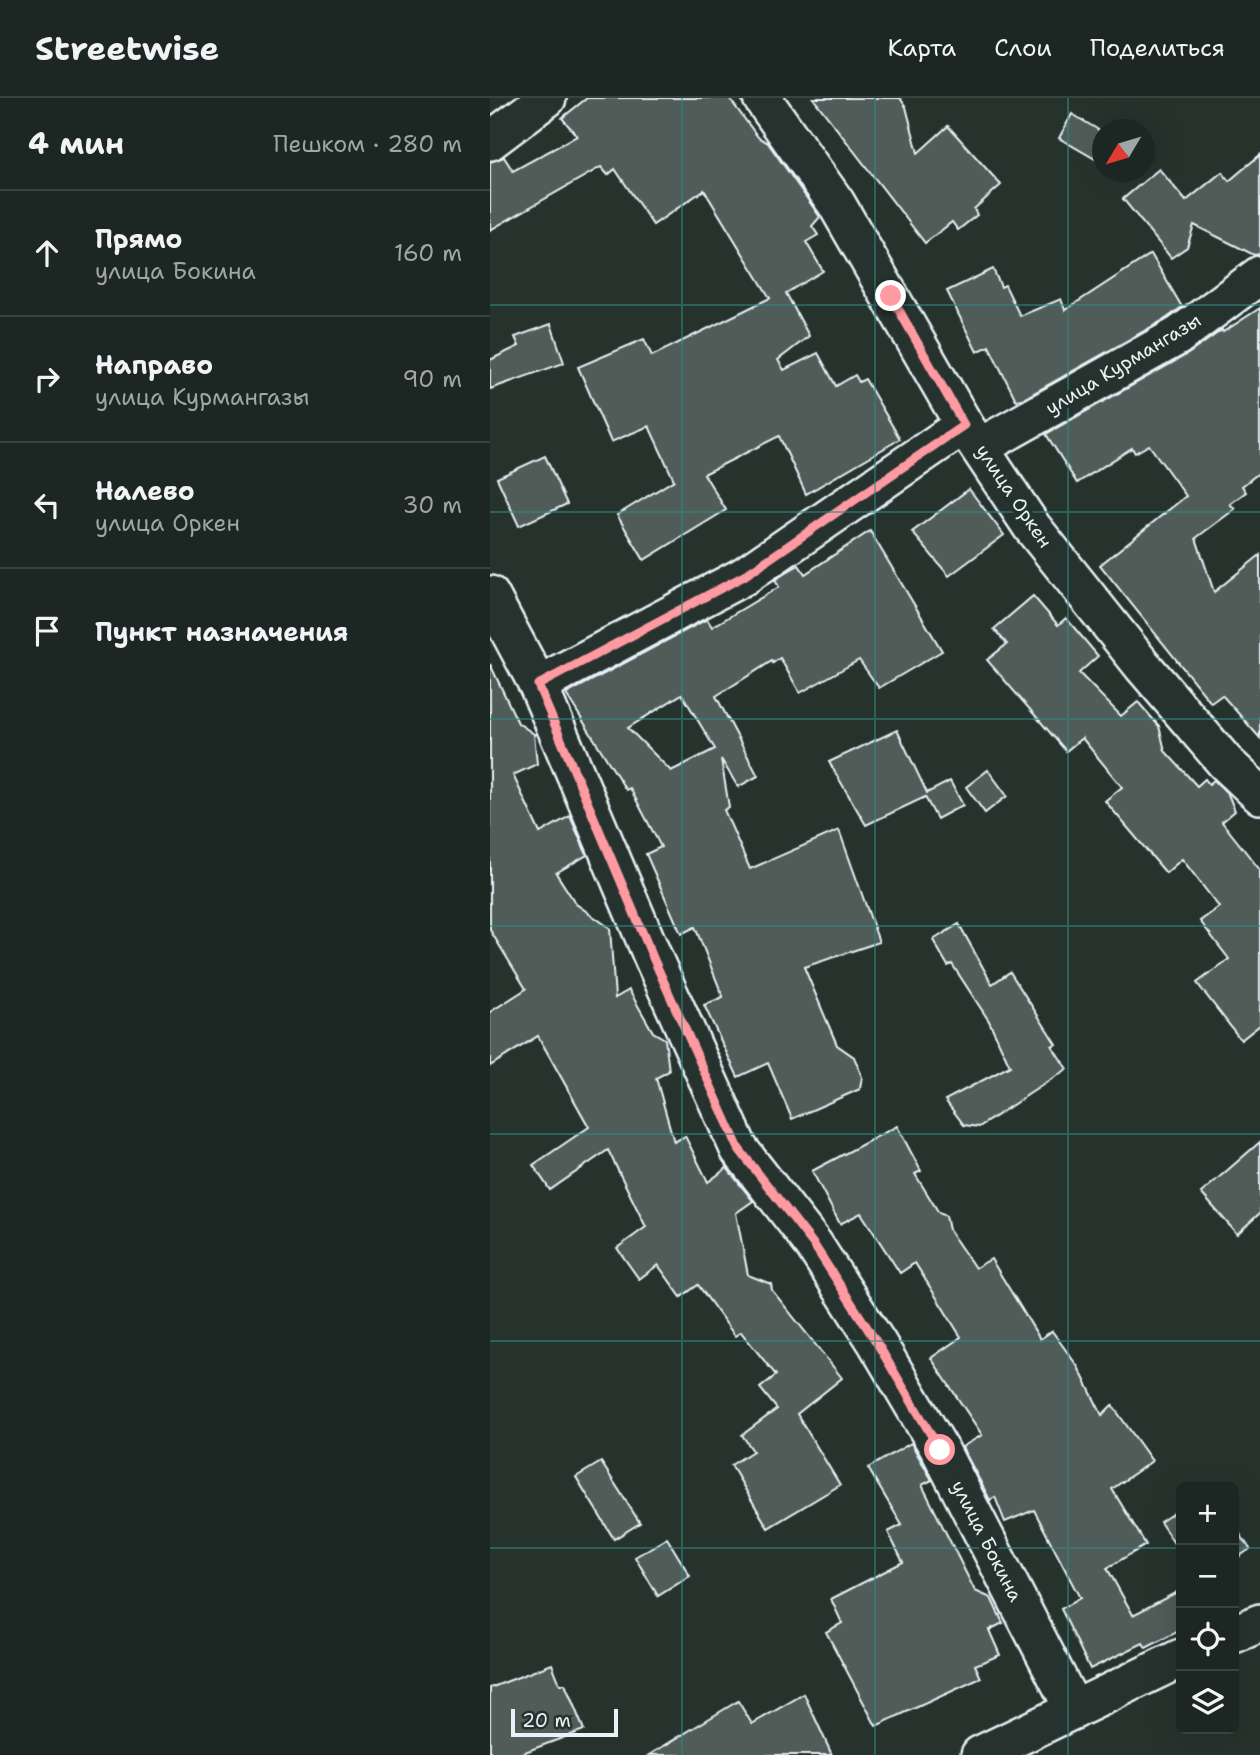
<!DOCTYPE html>
<html lang="ru">
<head>
<meta charset="utf-8">
<style>
  :root { --surface:#1c2622; --page:#29322f; --text:#f1f3f6; --muted:#a0a5a5; --line:#3a4340 }
  body { margin:0; font-family:"Shantell Sans",sans-serif; background:var(--page); color:var(--text) }
  .controls { position:absolute; right:21px; bottom:21px; display:grid; overflow:hidden; border-radius:10px; box-shadow:0 7px 28px #0002 }
  .controls button { width:63px; height:63px; display:grid; place-items:center; padding:0; border:0; border-bottom:2px solid var(--line); background:var(--surface); color:var(--text); font:35px sans-serif }
  .compass { position:absolute; left:602px; top:21px; width:63px; height:63px; border-radius:50%; background:var(--surface); box-shadow:0 7px 28px #0002; rotate:232deg }
  .scale { position:absolute; left:21px; bottom:18px; width:107px; box-sizing:border-box; padding-left:7px; border:4px solid #e8f1f8; border-top:0; font-size:19px; line-height:24px; white-space:nowrap; color:#e8f1f8; -webkit-text-stroke:5px #26332d; paint-order:stroke }
  .stop { position:absolute; width:21px; height:21px; margin:-16px; border:5px solid #ff9aa2; border-radius:50%; background:#fff }
  .stop.end { background:#ff9aa2; border-color:#fff; box-shadow:0 2px 7px #0008 }
  .list { margin:0; padding:0; list-style:none }
  h2 { display:flex; justify-content:space-between; align-items:center; height:91px; margin:0; padding:0 28px; font-size:30px }
  h2 small { font-size:23px; font-weight:400; color:var(--muted) }
  .list li { display:grid; grid-template-columns:46px 1fr auto; gap:21px; align-items:center; box-sizing:border-box; height:126px; padding:0 28px; border-top:2px solid var(--line) }
  .list b { display:block; font-size:26px; white-space:nowrap }
  .list p { margin:0; font-size:23px; white-space:nowrap; color:var(--muted) }
  .list em { font-size:23px; font-style:normal; color:var(--muted) }
  .icon { flex:none; width:38px; height:38px; fill:none; stroke:currentColor; stroke-width:2; stroke-linecap:round; stroke-linejoin:round }
  .map { position:relative; flex:none; width:770px; height:1657px; overflow:hidden }
  header { display:flex; align-items:center; gap:42px; box-sizing:border-box; height:98px; padding:0 35px; background:var(--surface); border-bottom:2px solid var(--line) }
  header strong { font-size:33px }
  nav { display:flex; gap:38px; margin-inline-start:auto; font-size:24px }
  main { display:flex }
  aside { flex:1; background:var(--surface) }
  .map>svg:first-child { display:block }
  .building { fill:#505c59; stroke:#e8f1f8; stroke-width:2; fill-rule:evenodd }
  .lines { fill:none; stroke-linecap:round; stroke-linejoin:round }
  .minor-casing { stroke:#e8f1f8; stroke-width:42 }
  .minor { stroke:#26332d; stroke-width:37 }
  .route { stroke:#ff9aa2; stroke-width:9 }
  .grid { fill:none; stroke:#308883; stroke-width:2; stroke-opacity:0.55 }
  .labels { text-anchor:middle; dominant-baseline:central; stroke-width:7; stroke-linejoin:round; paint-order:stroke }
  .street-label { font-size:19px; fill:#e8f1f8; stroke:#26332d }
</style>
</head>
<body>
<header>
<strong>Streetwise</strong>
<nav><a>Карта</a><a>Слои</a><a>Поделиться</a></nav>
</header>
<main>
<aside>
<h2>4 мин<small>Пешком · 280 m</small></h2>
<ul class="list">
<li><svg class="icon" aria-label="ahead" viewBox="0 0 24 24"><path d="M12 20V5M6 11l6-6 6 6"/></svg><div><b>Прямо</b><p>улица Бокина</p></div><em>160 m</em></li>
<li><svg class="icon" aria-label="right" viewBox="0 0 24 24"><path d="M7 20v-9h11M14 6l5 5-5 5"/></svg><div><b>Направо</b><p>улица Курмангазы</p></div><em>90 m</em></li>
<li><svg class="icon" aria-label="left" viewBox="0 0 24 24"><path d="M17 20v-9H6M10 6l-5 5 5 5"/></svg><div><b>Налево</b><p>улица Оркен</p></div><em>30 m</em></li>
<li><svg class="icon" aria-label="arrive" viewBox="0 0 24 24"><path d="M6 21V4h12l-3 4 3 4H6"/></svg><div><b>Пункт назначения</b></div></li>
</ul>
</aside>
<div class="map">
<svg width="770" height="1657" viewBox="0 0 770 1657">
  <rect width="100%" height="100%" fill="#26332d"/>
  <filter id="ink" filterUnits="userSpaceOnUse"><feTurbulence type="fractalNoise" baseFrequency=".0143" numOctaves="2"/><feDisplacementMap in="SourceGraphic" scale="14" xChannelSelector="R" yChannelSelector="G"/><feConvolveMatrix kernelMatrix="1 2 1 2 8 2 1 2 1" color-interpolation-filters="sRGB"/></filter>
  <g filter="url(#ink)">
    <g class="building">
      <path d="M97,0h142l29,39 10,6 52,74 -8,9 6,9 -12,7 17,29 -37,22 23,43 -31,24 6,10 34,-17 18,33 19,-11 4,7 6,-3 35,60 -94,55 -27,-58 -75,38 22,36 -82,50 -27,-45 57,-35 -25,-54 -38,16 -33,-75 66,-28 8,17 118,-58 -66,-108 -51,35 -38,-56 -7,6 -7,-8 -111,63v-68l14,-5 9,14 64,-35 -15,-18z"/>
      <path d="M323,0h87l6,9 12,46 30,-27 53,59 -27,24 3,6 -19,15 -6,-8 -27,21z"/>
      <path d="M582,16l30,18v31l-43,-25z"/>
      <path d="M770,57v99l-6,1 -60,-30 -7,22 -16,11 -48,-59 36,-30 27,32 36,-29 7,9z"/>
      <path d="M661,156l31,53 -15,11 -144,81 -7,1 -27,-54 -12,6 -30,-61 46,-22 8,18 4,-2 15,31 41,-17 4,11z"/>
      <path d="M770,210v164l-18,14 4,6 -16,12 5,5 -39,29 18,54 46,-37v183l-38,-43 -11,8 -111,-138 86,-69 -37,-51 -14,8 -3,-5 -55,35 -31,-49 142,-80 34,-24 1,2z"/>
      <path d="M61,226l13,39 -74,26v-29l29,-14 -4,-9z"/>
      <path d="M55,358l22,48 -48,22 -22,-48z"/>
      <path d="M479,391l35,46 -55,41 -37,-44z"/>
      <path d="M380,433l72,120 -63,37 -20,-28 -59,33 -20,-35 -7,5 -1,-2 -56,35 42,80 -20,11 -17,-28 8,48 -5,3 26,59 89,-39 40,112 -75,25 33,78 17,12 8,20 -2,12 -68,30 -24,-56 -30,14 -34,-72 19,-8 -28,-70 -14,7 -35,-80 15,-7 -31,-59 -4,2 -60,-96 141,-75 5,8 67,-40 -4,-7 15,-10 9,-5 6,9zM192,596l33,55 -44,22 -43,-43z"/>
      <path d="M543,498l25,29 8,-7 32,38 -19,17 42,43 17,-14 21,24 6,25 32,35 8,-7 4,5 5,-4 14,14 7,17 -13,11 38,48v155l-19,15 -44,-57 32,-24 -29,-38 19,-14 -37,-48 -16,14 -61,-72 17,-14 -40,-49 -16,13 -79,-91 20,-16 -13,-15z"/>
      <path d="M0,566l28,59 16,11 3,30 -24,11 27,58 30,-17 17,39 -31,18 20,31 34,24 5,70 14,-8 24,42 12,7 4,32 -13,7 18,64 11,-6 23,46 19,-14 26,33 -17,12 12,62 23,9 1,6 70,88 -45,36 43,71 -72,43 -37,-63 22,-14 -11,-16 35,-26 -17,-21 16,-13 -35,-43 -6,4 -37,-51 -17,12 -23,-32 -19,14 -22,-31 29,-21 -38,-77 -58,40 -17,-25 56,-38 -51,-91 -48,30v-54l36,-23 -36,-59z"/>
      <path d="M407,632l30,63 23,-12 13,24 -26,14 -12,-22 -59,28 -37,-63z"/>
      <path d="M498,672l19,26 -22,17 -19,-26z"/>
      <path d="M469,826l33,60 18,-12 46,72 -4,2 15,23 -88,58 -15,-2 -19,-25 65,-34 -21,-45 -37,-57 -4,2 -15,-26z"/>
      <path d="M407,1028l24,45 -6,3 24,39 7,3 3,14 26,38 16,-9 49,80 12,-8 26,36 24,48 10,-10 40,56 -40,28 34,56 -39,23 26,47 48,-25v40l-35,18 -3,-5 -53,26 -29,-60 19,-11 -46,-88 -29,12 -10,-25 -5,3 -28,-53 20,-12 -51,-77 30,-21 -46,-74 -15,10 -39,-60 -21,11 -28,-53z"/>
      <path d="M770,1044v71l-23,21 -36,-41z"/>
      <path d="M421,1345l21,37 -10,5 53,106 16,7 12,25 -14,7 11,25 -25,10 6,13 -105,48 -50,-94 16,-9 -11,-24 72,-37 -15,-30 14,-7 -34,-57z"/>
      <path d="M111,1364l39,61 -26,16 -38,-62z"/>
      <path d="M691,1410v46l-21,-32z"/>
      <path d="M744,1427l16,24 -16,11z"/>
      <path d="M177,1440l23,38 -32,20 -23,-39z"/>
      <path d="M62,1566l8,20h5l19,46 -67,25h-27v-67z"/>
      <path d="M314,1596l28,61h-183l89,-54 14,23z"/>
    </g>
    <g class="lines">
      <defs>
        <g id="minor">
          <path d="M272,0l74,105 128,222 68,102 110,138 83,97 35,33"/>
          <path d="M0,43l57,-43"/>
          <path d="M490,349l198,-111 82,-61"/>
          <path d="M0,497l48,90 116,275 85,189 75,96 63,98 63,107 134,260"/>
          <path d="M48,587l206,-109 220,-151"/>
          <path d="M744,1536l26,-11"/>
          <path d="M490,1657l201,-97"/>
        </g>
      </defs>
      <use href="#minor" class="minor-casing"/>
      <use href="#minor" class="minor"/>
    </g>
  </g>
  <g class="lines" filter="url(#ink)">
    <path class="route" d="M401,198l73,129 -220,151 -206,109 116,275 85,189 75,96 63,98 63,107"/>
  </g>
  <path class="grid" d="M192,0v1657M385,0v1657M578,0v1657M0,207h770M0,414h770M0,621h770M0,828h770M0,1036h770M0,1243h770M0,1450h691M744,1450h26"/>
  <g class="labels">
    <g class="street-label">
      <text transform="translate(633 266) rotate(-31)">улица Курмангазы</text>
      <text transform="translate(524 398) rotate(56)">улица Оркен</text>
      <text transform="translate(497 1443) rotate(63)">улица Бокина</text>
    </g>
  </g>
</svg>
<div class="controls">
<button>+</button>
<button>−</button>
<button><svg class="icon" aria-label="locate" viewBox="0 0 24 24"><circle cx="12" cy="12" r="6"/><path d="M12 2v4M12 18v4M2 12h4M18 12h4"/></svg></button>
<button><svg class="icon" aria-label="layers" viewBox="0 0 24 24"><path d="M12 4l9 5-9 5-9-5zM3 14l9 5 9-5"/></svg></button>
</div>
<svg class="compass" viewBox="-18 -18 36 36"><path d="M0-13l5 13h-10z" fill="#e53935"/><path d="M0 13l5-13h-10z" fill="#a0a5a5"/></svg>
<div class="scale">20 m</div>
<div class="stop" style="left:450px;top:1352px"></div>
<div class="stop end" style="left:401px;top:198px"></div>
</div>
</main>
</body>
</html>
